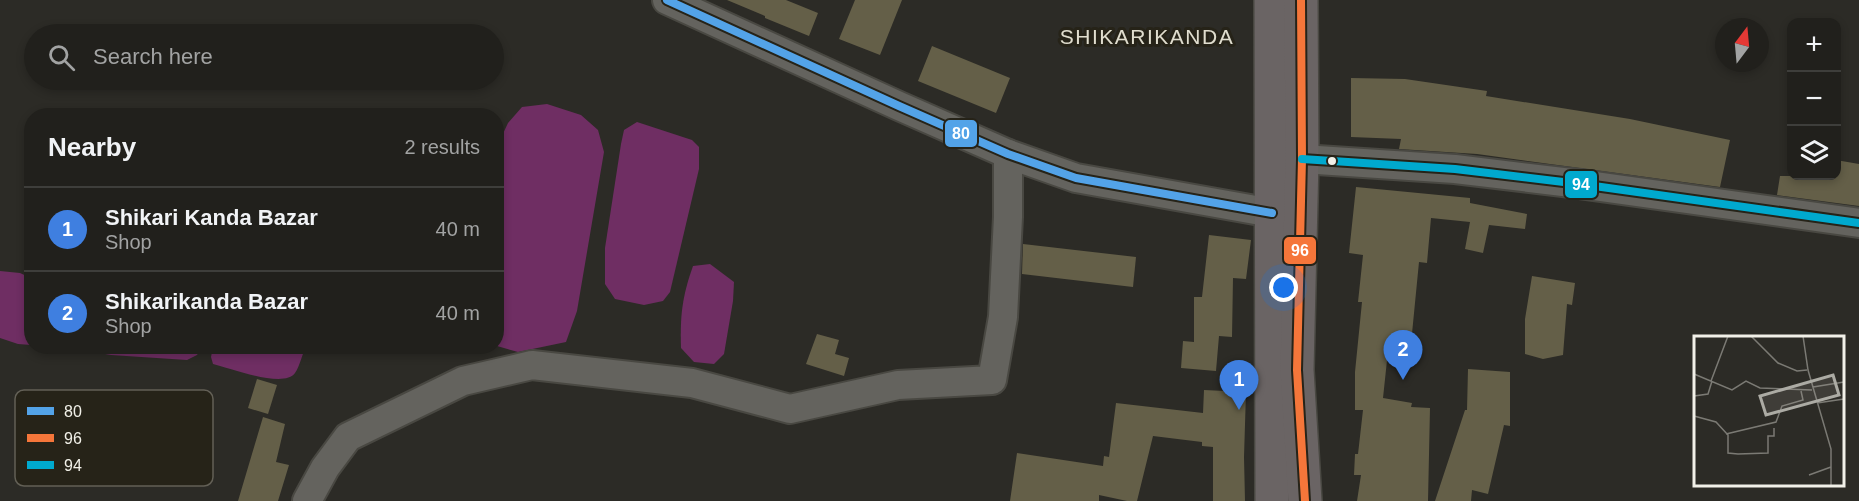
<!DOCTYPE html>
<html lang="en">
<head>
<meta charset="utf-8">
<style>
  :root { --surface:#21201c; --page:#2d2d29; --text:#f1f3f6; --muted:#a2a3a3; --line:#3e3e3b; --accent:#bca0f2 }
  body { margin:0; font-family:Arial,sans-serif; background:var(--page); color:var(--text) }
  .controls { position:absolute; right:18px; top:18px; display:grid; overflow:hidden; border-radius:12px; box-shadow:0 3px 9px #0003 }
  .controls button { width:54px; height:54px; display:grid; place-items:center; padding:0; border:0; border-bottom:2px solid var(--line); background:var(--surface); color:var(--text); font:30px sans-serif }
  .compass { position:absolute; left:1715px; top:18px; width:54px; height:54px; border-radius:50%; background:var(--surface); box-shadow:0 3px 9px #0003; rotate:16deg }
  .you { position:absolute; left:1284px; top:288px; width:21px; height:21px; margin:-15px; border:4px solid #fff; border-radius:50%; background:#1a73e8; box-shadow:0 0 0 9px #1a73e833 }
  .badge { display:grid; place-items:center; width:39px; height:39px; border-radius:50%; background:var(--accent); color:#fff; font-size:20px; font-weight:700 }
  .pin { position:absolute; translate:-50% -50px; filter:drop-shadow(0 2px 3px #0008) }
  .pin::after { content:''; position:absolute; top:32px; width:21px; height:18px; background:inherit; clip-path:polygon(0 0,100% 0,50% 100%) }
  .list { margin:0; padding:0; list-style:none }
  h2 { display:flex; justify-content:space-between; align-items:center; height:78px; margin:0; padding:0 24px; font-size:26px }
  h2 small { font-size:20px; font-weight:400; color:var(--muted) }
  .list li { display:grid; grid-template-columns:39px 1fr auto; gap:18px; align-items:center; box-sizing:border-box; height:84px; padding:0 24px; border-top:2px solid var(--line) }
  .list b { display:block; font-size:22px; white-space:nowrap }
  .list p { margin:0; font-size:20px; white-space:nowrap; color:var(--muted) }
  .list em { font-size:20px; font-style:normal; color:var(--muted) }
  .icon { flex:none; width:33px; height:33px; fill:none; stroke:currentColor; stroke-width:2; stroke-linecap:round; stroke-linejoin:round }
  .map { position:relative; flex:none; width:1859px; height:501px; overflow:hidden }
  .search { position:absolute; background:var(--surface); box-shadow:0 3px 9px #0003; left:24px; top:24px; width:480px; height:66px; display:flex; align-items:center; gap:15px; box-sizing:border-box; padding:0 21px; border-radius:33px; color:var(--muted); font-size:22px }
  .panel { position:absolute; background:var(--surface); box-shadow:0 3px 9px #0003; left:24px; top:108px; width:480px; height:246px; border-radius:24px }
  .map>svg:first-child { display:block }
  .water { fill:#6f2e63 }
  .building { fill:#645f48 }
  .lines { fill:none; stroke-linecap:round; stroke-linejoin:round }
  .minor-casing { stroke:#494842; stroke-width:32 }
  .trunk-casing { stroke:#494842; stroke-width:36 }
  .minor { stroke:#64635e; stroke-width:28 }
  .trunk { stroke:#6a6464; stroke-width:33 }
  .bus-1-casing { stroke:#262318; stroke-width:12 }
  .bus-2-casing { stroke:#262318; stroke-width:12 }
  .bus-3-casing { stroke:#262318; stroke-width:12 }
  .bus-1 { stroke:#53a3e8; stroke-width:8 }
  .bus-2 { stroke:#f5763a; stroke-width:8 }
  .bus-3 { stroke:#00a9ce; stroke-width:8 }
  .bus-dot { fill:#f1f0e8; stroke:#262318; stroke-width:2 }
  .labels { text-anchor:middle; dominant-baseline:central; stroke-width:6; stroke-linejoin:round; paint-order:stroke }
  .quarter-label { font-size:21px; letter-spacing:1.5px; fill:#e0ddce; stroke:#262318 }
  .inset-road { fill:none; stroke:#7b7a74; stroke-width:1.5 }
  .view { fill:#acaba4; fill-opacity:0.15; stroke:#acaba4; stroke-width:3 }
  .inset-edge { fill:none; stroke:#f1f0e8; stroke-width:3 }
  .key { fill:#262318; stroke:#636056; stroke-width:1.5 }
  .key-label { font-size:16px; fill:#f1f0e8 }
  .line-badge { stroke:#262318; stroke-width:2 }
  .badge-label { font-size:16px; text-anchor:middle; font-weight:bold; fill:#fff }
</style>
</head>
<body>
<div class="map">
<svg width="1859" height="501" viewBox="0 0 1859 501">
  <rect width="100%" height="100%" fill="#2c2b26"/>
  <g class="water">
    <path d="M547,104l34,11 17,15 6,22 -27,159 -11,31 -48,10 -21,-6 -1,-163 6,-20 -2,-23 8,-17 14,-16z"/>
    <path d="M637,122l55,18 7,7v22l-29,123 -7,9 -19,4 -29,-6 -10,-15v-36l16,-104 3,-14z"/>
    <path d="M710,264l24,18 -1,19 -9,53 -10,10 -20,-2 -13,-14c-1,-32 1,-51 12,-82z"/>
    <path d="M0,271l20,2 11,5v67l-13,-1 -18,-6z"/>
    <path d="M79,347h123l-5,8 -10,5 -76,-5 -29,-5z"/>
    <path d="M213,347l1,-1 92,1c-4,7 -6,19 -11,26 -11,16 -65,-5 -82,-9l-2,-7z"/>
  </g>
  <g class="building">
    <path d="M727,0h59l32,13 -9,23 -44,-18v-2z"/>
    <path d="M855,0h47l-22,55 -41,-16z"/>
    <path d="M932,46l78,32 -14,35 -78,-32z"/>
    <path d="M1351,78l54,1 82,12 -1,5 144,23 100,21 -10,47 -243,-33 -78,-5 2,-10 -50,-2z"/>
    <path d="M1836,160l23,4v42l-82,-11 3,-19h56z"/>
    <path d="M1356,187l114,11v5l57,11 -2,15 -36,-4 -6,28 -18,-4 5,-27 -39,-4 -4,45 -8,-1 -9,92 -22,-3 -5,47 29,5 -1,4 19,1 -2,93h-71l4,-26h-7l1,-21h3l5,-44h-8v-38l7,-70h-4l5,-47 -14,-2z"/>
    <path d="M1209,235l42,5 -5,39 -13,-1 -1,59 -13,-1 -3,35 -35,-3 2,-27 11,1v-45h8z"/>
    <path d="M1023,244l113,13 -3,30 -111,-13z"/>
    <path d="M1532,276l43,7 -3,22 -5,-1 -4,51 -20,4 -18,-5v-35z"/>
    <path d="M817,334l22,6 -4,14 14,4 -5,18 -38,-12z"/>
    <path d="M1468,369l42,3v54l-6,-1 -16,69 -16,-4 -1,11h-36l30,-91h2z"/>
    <path d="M257,379l20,6 -9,29 -20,-6z"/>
    <path d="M1204,390l42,2 -2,65 1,44h-32v-54l-11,-1v-4l-49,-6 -16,65h-10l-28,-6v6h-89l7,-48 86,13 1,-10 5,1 7,-54 87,10z"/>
    <path d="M263,417l22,7 -9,38 13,3 -11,36h-40z"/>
  </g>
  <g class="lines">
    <defs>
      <g id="minor">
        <path d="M667,0l232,106 109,48 68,24 196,35"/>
        <path d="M1302,159l153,10 125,15 279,39"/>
        <path d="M307,501l18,-33 23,-31 115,-56 69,-16 160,18 98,26 108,-24 94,-5 11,-63 5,-100v-63"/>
      </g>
      <g id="trunk">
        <path d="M1271,0l1,501"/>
        <path d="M1301,0l1,159 -5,211 8,131"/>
      </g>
    </defs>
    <use href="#minor" class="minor-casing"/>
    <use href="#trunk" class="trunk-casing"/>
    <use href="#minor" class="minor"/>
    <use href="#trunk" class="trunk"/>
    <defs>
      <path id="bus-1" d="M667,0l232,106 109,48 68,24 196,35"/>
      <path id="bus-2" d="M1301,0l1,159 -5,211 8,131"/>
      <path id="bus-3" d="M1302,159l153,10 125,15 279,39"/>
    </defs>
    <use href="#bus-1" class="bus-1-casing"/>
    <use href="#bus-2" class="bus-2-casing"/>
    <use href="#bus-3" class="bus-3-casing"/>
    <use href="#bus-1" class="bus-1"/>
    <use href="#bus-2" class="bus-2"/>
    <use href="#bus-3" class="bus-3"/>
  </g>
  <circle class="bus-dot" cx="1332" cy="161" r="5"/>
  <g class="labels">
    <g class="quarter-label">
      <text x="1147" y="36">SHIKARIKANDA</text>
    </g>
  </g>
  <g transform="translate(1694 336)">
    <rect width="150" height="150" fill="#2c2b26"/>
    <path class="inset-road" d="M57,0l27,27 19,8 10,-1M109,0l5,34 23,79v37M0,38l38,16 14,-9 14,7 52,2M17,45l17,-45M119,51l31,-5M0,60l14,-2 4,-13M123,67l27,-4M0,80l22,6 12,13v18l10,1 30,-1v-17h6v-8M32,98l50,-12 6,-16 21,-6 -2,-9M115,139l22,-8"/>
    <path class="view" d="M139,39l6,20 -73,20 -6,-19z"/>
    <rect width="150" height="150" class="inset-edge"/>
  </g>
  <rect x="15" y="390" width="198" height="96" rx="9" class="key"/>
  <rect x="27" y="407" width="27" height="8" fill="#53a3e8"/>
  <rect x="27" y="434" width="27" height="8" fill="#f5763a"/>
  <rect x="27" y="461" width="27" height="8" fill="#00a9ce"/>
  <g class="key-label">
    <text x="64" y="417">80</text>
    <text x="64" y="444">96</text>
    <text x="64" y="471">94</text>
  </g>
  <g class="line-badge">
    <rect x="944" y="119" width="34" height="29" rx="6" fill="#53a3e8"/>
    <rect x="1564" y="170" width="34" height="29" rx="6" fill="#00a9ce"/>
    <rect x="1283" y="236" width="34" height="29" rx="6" fill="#f5763a"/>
  </g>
  <g class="badge-label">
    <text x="961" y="139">80</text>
    <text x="1581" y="190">94</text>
    <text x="1300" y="256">96</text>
  </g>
</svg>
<div class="controls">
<button>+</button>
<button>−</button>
<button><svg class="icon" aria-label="layers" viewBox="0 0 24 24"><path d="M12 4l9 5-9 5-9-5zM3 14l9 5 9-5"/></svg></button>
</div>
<svg class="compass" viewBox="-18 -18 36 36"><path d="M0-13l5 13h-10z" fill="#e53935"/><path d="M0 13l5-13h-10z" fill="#a2a3a3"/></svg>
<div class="you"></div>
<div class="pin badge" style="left:1239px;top:410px;background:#3f7fe0">1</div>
<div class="pin badge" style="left:1403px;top:380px;background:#3f7fe0">2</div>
<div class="search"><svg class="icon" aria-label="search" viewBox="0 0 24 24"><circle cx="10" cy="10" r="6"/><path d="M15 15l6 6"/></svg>Search here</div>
<section class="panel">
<h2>Nearby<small>2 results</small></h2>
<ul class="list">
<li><span class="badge" style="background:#3f7fe0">1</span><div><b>Shikari Kanda Bazar</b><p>Shop</p></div><em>40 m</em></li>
<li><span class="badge" style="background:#3f7fe0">2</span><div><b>Shikarikanda Bazar</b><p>Shop</p></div><em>40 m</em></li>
</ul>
</section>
</div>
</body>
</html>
